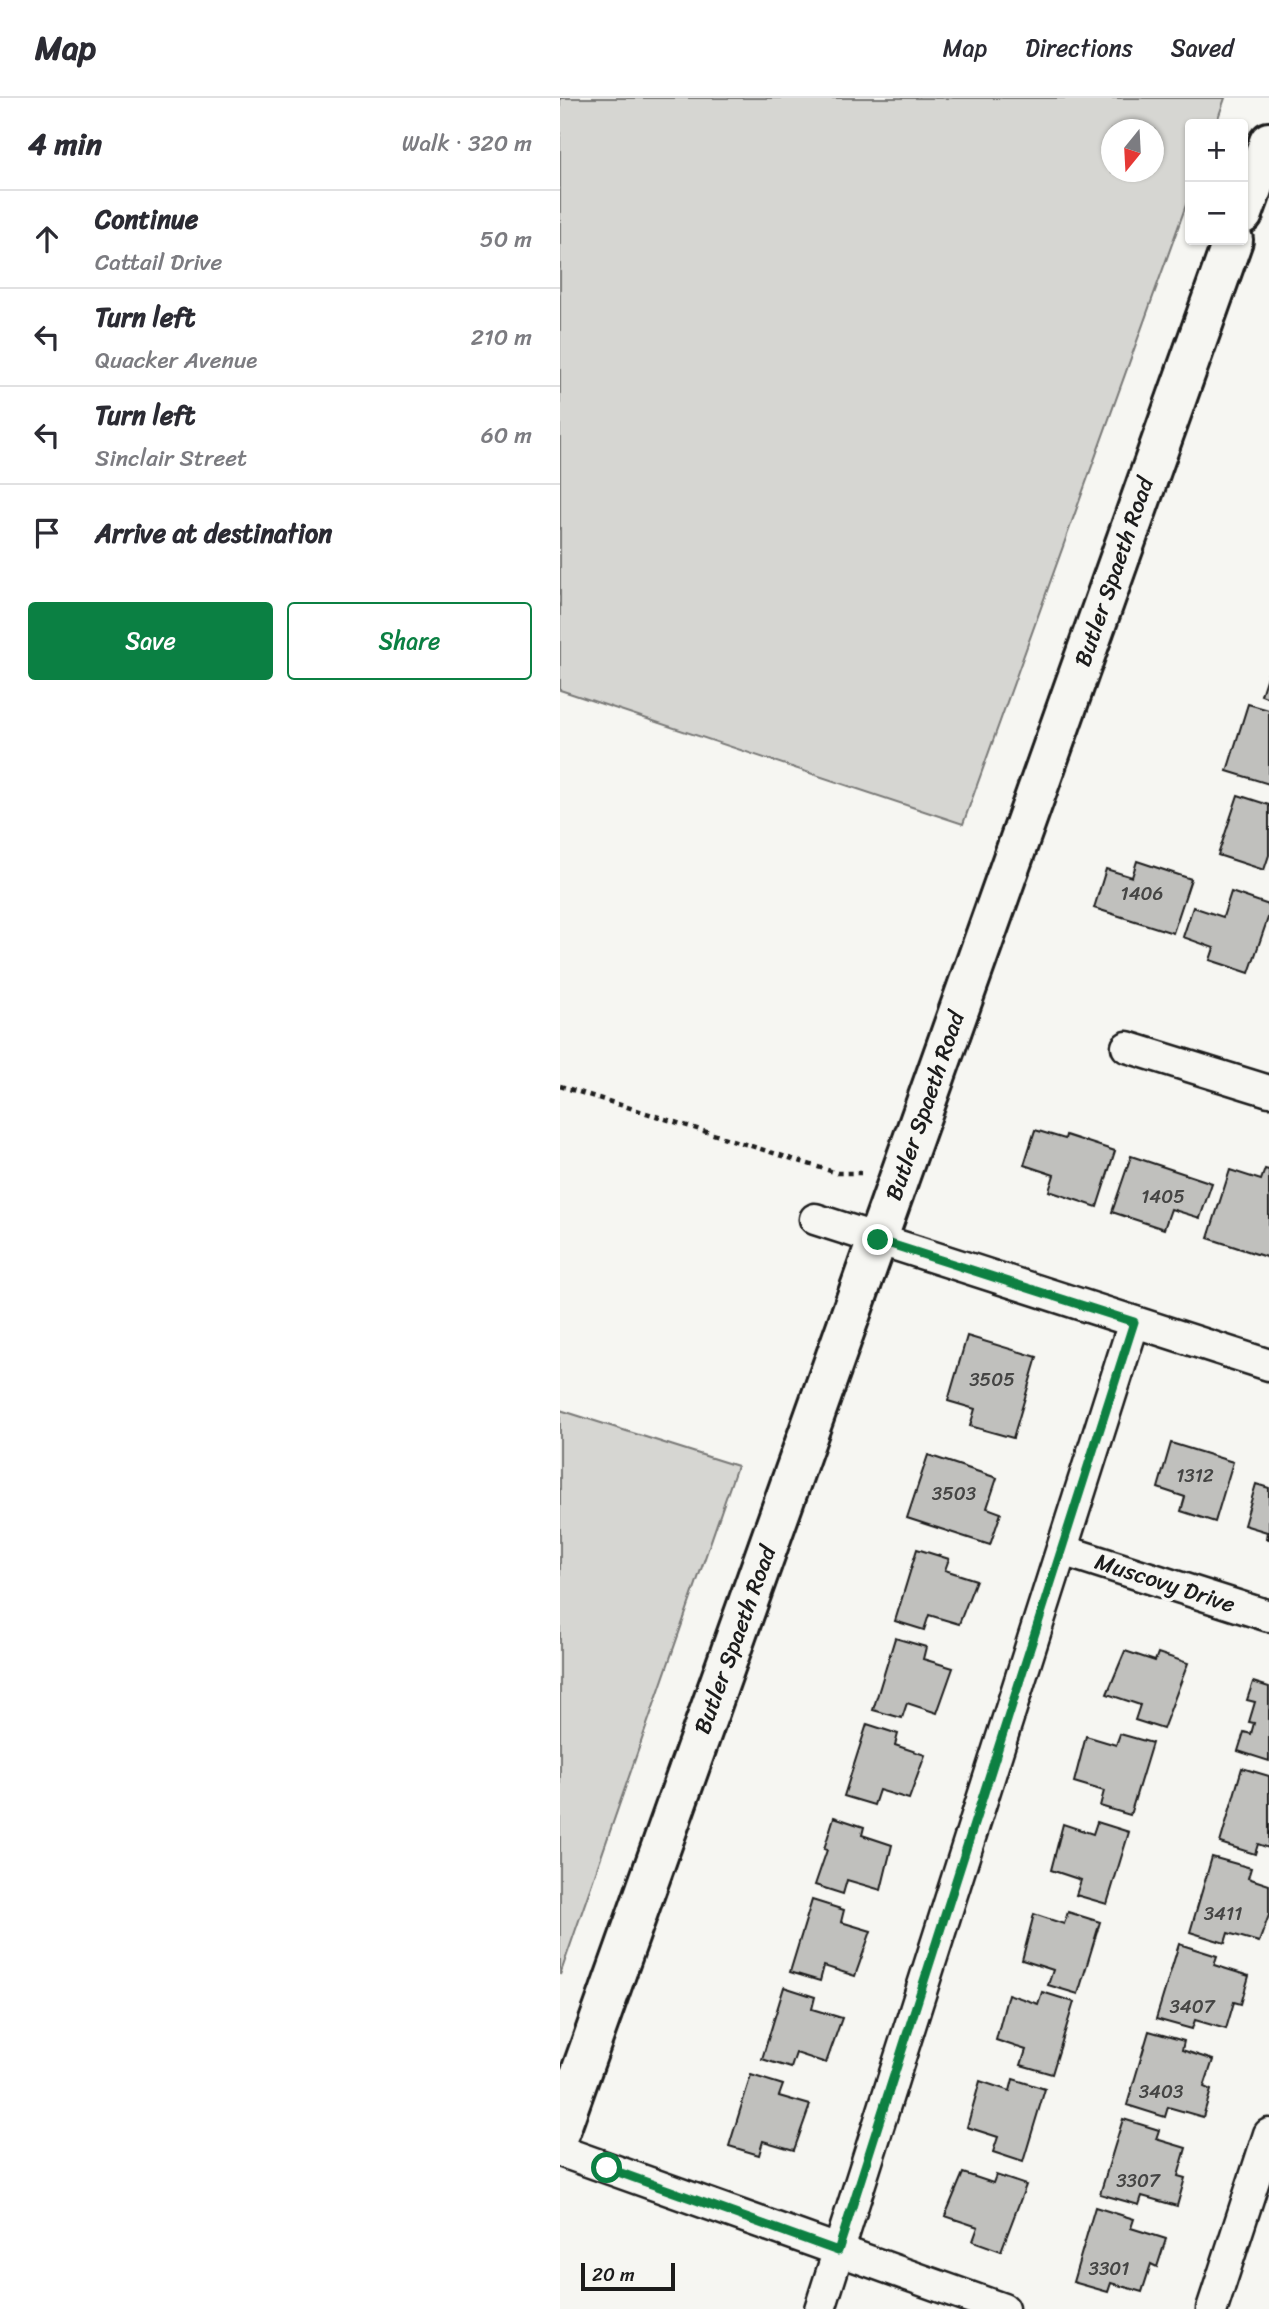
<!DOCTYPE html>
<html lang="en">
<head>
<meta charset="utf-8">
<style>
  :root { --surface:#fff; --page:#f7f7f7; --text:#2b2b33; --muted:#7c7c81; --line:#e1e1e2; --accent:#0b8043 }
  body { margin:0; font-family:Sriracha,sans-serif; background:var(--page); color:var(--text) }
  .controls { position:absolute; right:21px; top:21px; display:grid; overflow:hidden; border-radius:7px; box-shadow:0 2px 5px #0004 }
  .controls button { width:63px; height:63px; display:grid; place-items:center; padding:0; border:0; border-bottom:2px solid var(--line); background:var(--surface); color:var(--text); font:35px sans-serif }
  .compass { position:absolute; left:541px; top:21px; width:63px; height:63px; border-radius:50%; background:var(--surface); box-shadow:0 2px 5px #0004; rotate:198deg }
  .scale { position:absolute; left:21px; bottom:18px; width:94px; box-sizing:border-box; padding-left:7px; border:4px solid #1c1c1c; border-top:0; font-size:19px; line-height:24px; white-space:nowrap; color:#1c1c1c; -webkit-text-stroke:5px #f6f6f2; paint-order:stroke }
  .stop { position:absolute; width:21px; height:21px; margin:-16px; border:5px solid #0b8043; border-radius:50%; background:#fff }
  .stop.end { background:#0b8043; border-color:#fff; box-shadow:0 2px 7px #0008 }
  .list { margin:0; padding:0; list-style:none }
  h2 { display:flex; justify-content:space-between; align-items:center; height:91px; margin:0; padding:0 28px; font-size:30px }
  h2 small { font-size:23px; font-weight:400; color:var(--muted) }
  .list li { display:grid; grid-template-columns:46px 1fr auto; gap:21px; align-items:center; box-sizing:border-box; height:98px; padding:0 28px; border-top:2px solid var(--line) }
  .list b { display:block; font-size:26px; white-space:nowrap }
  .list p { margin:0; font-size:23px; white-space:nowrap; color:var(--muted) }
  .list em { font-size:23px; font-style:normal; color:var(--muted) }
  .actions { display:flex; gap:14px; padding:21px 28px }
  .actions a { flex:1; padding:16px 0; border:2px solid var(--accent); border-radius:7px; text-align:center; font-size:24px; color:var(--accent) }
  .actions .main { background:var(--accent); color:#fff }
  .icon { flex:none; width:38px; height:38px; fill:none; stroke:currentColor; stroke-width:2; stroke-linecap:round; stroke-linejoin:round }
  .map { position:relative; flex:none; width:709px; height:2211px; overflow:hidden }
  header { display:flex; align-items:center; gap:42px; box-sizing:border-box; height:98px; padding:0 35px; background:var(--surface); border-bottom:2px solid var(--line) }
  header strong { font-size:33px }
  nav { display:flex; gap:38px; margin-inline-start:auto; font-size:24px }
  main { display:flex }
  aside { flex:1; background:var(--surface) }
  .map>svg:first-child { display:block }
  .green { fill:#d6d6d2; stroke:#797977; stroke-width:2; fill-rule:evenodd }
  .building { fill:#c0c0bd; stroke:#1c1c1c; stroke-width:2 }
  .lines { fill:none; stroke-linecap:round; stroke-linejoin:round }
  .street-casing { stroke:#1c1c1c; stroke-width:35 }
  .secondary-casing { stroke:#1c1c1c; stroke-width:44 }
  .path { stroke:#1c1c1c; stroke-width:4.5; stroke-dasharray:5 5; stroke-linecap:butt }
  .street { stroke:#f6f6f2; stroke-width:30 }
  .secondary { stroke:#f6f6f2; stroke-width:38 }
  .route { stroke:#0b8043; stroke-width:9 }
  .labels { text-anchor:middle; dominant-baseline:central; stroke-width:7; stroke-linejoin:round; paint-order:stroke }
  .number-label { font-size:19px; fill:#454544 }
  .street-label { font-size:23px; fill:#1c1c1c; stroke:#f6f6f2 }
</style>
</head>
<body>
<header>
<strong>Map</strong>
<nav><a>Map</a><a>Directions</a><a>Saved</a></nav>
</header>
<main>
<aside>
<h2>4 min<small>Walk · 320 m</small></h2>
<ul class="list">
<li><svg class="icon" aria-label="ahead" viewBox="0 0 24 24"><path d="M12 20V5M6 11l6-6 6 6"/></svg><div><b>Continue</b><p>Cattail Drive</p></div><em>50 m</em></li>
<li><svg class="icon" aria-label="left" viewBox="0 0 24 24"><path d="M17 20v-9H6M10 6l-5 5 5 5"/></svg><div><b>Turn left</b><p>Quacker Avenue</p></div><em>210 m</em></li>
<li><svg class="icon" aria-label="left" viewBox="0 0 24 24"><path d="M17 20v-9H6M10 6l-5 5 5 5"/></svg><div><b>Turn left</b><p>Sinclair Street</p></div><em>60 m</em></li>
<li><svg class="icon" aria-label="arrive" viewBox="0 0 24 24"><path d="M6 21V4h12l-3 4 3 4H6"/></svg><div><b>Arrive at destination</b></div></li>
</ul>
<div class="actions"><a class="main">Save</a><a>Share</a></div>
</aside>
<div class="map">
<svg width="709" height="2211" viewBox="0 0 709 2211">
  <rect width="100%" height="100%" fill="#f6f6f2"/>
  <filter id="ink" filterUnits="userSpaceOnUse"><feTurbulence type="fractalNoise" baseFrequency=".0143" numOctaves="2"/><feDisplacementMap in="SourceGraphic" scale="14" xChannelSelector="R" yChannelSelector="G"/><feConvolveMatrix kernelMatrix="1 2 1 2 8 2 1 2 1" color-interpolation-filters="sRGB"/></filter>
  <g filter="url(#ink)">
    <g class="green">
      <path d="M0,0h665l-9,26h-26v70l-227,630 -403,-134zM552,32h42v42h-42z"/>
      <path d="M0,1312l177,56 -177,509z"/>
    </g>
    <g class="building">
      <path d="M709,572v28l-8,-3z"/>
      <path d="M688,606l21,6v74l-42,-13z"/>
      <path d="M678,697l31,10v50l-5,15 -46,-15z"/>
      <path d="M577,763l54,18 -18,54 -79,-25 12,-39 26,8z"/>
      <path d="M671,794l38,13v10l-20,58 -39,-13 4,-12 -31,-11 10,-30 30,10z"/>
      <path d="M475,1032l30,9 1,-4 49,16 -18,56 -48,-16 5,-16 -30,-10z"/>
      <path d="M571,1058l81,27 -12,35 -29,-9 -7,20 -52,-17z"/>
      <path d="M705,1071l4,1v88l-61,-20 22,-68 31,10z"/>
      <path d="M407,1238l70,21 -24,81 -43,-12 5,-17 -27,-8z"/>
      <path d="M611,1345l62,19 -18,60 -34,-11 4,-14 -27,-9z"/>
      <path d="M368,1357l69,23 -10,30 14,5 -11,32 -83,-27z"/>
      <path d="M696,1386l13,4v51l-3,-1 1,-6 -23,-7z"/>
      <path d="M357,1451l32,10 -4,11 31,10 -17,44 -30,-9 -5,15 -29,-9z"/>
      <path d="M335,1540l31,9 -3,12 30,9 -16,45 -30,-10 -5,15 -29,-8z"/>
      <path d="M565,1553l30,10 3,-8 30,10 -25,66 -28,-9 5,-15 -33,-11z"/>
      <path d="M693,1584l16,5v74l-31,-10 6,-19 7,2 3,-11 -5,-1 6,-20 -8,-2z"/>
      <path d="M307,1626l31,10 -3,11 30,10 -16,44 -30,-9 -5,15 -30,-9z"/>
      <path d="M560,1636l32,9 -22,72 -30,-9 4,-15 -30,-9 12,-46 30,9z"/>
      <path d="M682,1670l27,8v72l-11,-4 -3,10 -35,-11z"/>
      <path d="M274,1719l30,10 -2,8 30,10 -11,45 -34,-10 -4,14 -28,-9 12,-35 -3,-1z"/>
      <path d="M537,1724l32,10 -22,72 -31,-9 5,-15 -30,-10 12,-46 30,10z"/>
      <path d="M652,1759l39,11 -3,10 21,7v30l-10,27 -31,-9 -3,10 -35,-11z"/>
      <path d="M252,1802l32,10 -3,12 30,9 -16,45 -31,-10 -4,15 -30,-9z"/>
      <path d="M508,1814l32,10 -22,72 -30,-9 5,-15 -31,-10 12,-46 30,10z"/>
      <path d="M619,1846l38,12 -3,9 35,11 -8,28 -7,-2 -8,27 -31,-9 -3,9 -36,-10z"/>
      <path d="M224,1889l31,10 -3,12 30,9 -16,45 -30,-10 -5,15 -29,-9z"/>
      <path d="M482,1894l32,10 -22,72 -31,-9 5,-15 -30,-10 12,-46 30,10z"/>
      <path d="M589,1933l35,10 -2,9 31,10 -9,27 7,3 -8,27 -35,-10 -3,10 -38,-12z"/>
      <path d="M191,1977l32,10 -4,11 31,9 -16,45 -31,-9 -4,14 -30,-9z"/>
      <path d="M453,1981l32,10 -22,73 -30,-10 5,-15 -31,-10 13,-46 30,10z"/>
      <path d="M563,2021l36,11 -3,9 30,9 -8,28 7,2 -8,28 -35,-10 -3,9 -39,-11z"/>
      <path d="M403,2075l30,10 3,-8 30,10 -25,66 -28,-10 5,-14 -33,-11z"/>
      <path d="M535,2109l39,12 -3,9 35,11 -9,28 -6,-3 -9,28 -31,-9 -3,9 -35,-10z"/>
    </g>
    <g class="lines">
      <defs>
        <g id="street">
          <path d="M567,949l142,44"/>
          <path d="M255,1121l454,146"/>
          <path d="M502,1452l207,66"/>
          <path d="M0,2053l443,158"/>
          <path d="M260,2211l314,-987"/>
          <path d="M652,2211l57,-175"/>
        </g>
        <g id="secondary">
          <path d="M683,116l26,-72"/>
          <path d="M0,2033l673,-1891"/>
        </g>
      </defs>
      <use href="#street" class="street-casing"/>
      <use href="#secondary" class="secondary-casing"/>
      <path class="path" d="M0,988l277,87h24"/>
      <use href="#street" class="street"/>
      <use href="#secondary" class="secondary"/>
    </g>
  </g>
  <g class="lines" filter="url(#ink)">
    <path class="route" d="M47,2070l231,83 296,-929 -256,-82"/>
  </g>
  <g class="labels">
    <g class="number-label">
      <text x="582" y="795">1406</text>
      <text x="603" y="1098">1405</text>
      <text x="432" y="1281">3505</text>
      <text x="635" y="1377">1312</text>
      <text x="394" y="1395">3503</text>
      <text x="663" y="1815">3411</text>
      <text x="632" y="1908">3407</text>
      <text x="601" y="1993">3403</text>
      <text x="578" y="2082">3307</text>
      <text x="549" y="2170">3301</text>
    </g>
    <g class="street-label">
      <text transform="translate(554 474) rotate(-71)">Butler Spaeth Road</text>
      <text transform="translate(365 1008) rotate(-71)">Butler Spaeth Road</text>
      <text transform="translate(605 1485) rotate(18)">Muscovy Drive</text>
      <text transform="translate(175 1542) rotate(-70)">Butler Spaeth Road</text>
    </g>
  </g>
</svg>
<div class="controls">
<button>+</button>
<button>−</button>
</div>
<svg class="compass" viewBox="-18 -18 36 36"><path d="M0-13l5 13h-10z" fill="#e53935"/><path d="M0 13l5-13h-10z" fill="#7c7c81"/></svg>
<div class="scale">20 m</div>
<div class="stop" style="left:47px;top:2070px"></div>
<div class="stop end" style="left:318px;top:1142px"></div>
</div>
</main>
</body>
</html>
